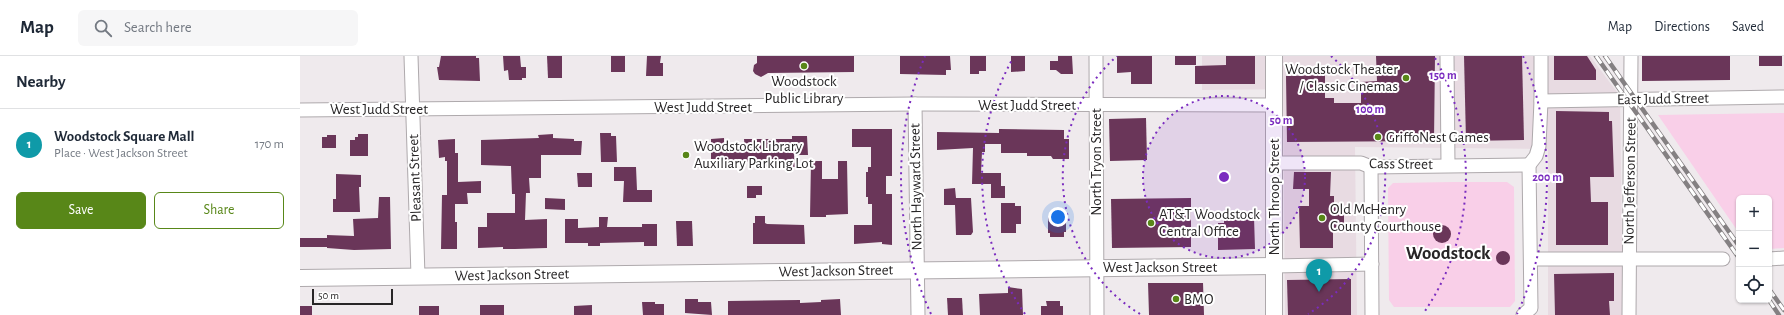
<!DOCTYPE html>
<html lang="en">
<head>
<meta charset="utf-8">
<style>
  :root { --surface:#fff; --page:#f6f6f7; --text:#1f2937; --muted:#747a83; --line:#e0e1e3; --accent:#588718 }
  body { margin:0; font-family:"Alegreya Sans",sans-serif; background:var(--page); color:var(--text) }
  .controls { position:absolute; right:12px; bottom:12px; display:grid; overflow:hidden; border-radius:6px; box-shadow:0 1px 3px #0004 }
  .controls button { width:36px; height:36px; display:grid; place-items:center; padding:0; border:0; border-bottom:1px solid var(--line); background:var(--surface); color:var(--text); font:20px sans-serif }
  .scale { position:absolute; left:12px; bottom:10px; width:81px; box-sizing:border-box; padding-left:4px; border:2px solid #282627; border-top:0; font-size:11px; line-height:14px; white-space:nowrap; color:#282627; -webkit-text-stroke:3px #fff; paint-order:stroke }
  .you { position:absolute; left:758px; top:161px; width:14px; height:14px; margin:-10px; border:3px solid #fff; border-radius:50%; background:#1a73e8; box-shadow:0 0 0 6px #1a73e833 }
  .badge { display:grid; place-items:center; width:26px; height:26px; border-radius:50%; background:var(--accent); color:#fff; font-size:13px; font-weight:700 }
  .pin { position:absolute; translate:-50% -33px; filter:drop-shadow(0 1px 2px #0008) }
  .pin::after { content:''; position:absolute; top:21px; width:14px; height:12px; background:inherit; clip-path:polygon(0 0,100% 0,50% 100%) }
  .list { margin:0; padding:0; list-style:none }
  h2 { display:flex; justify-content:space-between; align-items:center; height:52px; margin:0; padding:0 16px; font-size:17px }
  h2 small { font-size:13px; font-weight:400; color:var(--muted) }
  .list li { display:grid; grid-template-columns:26px 1fr auto; gap:12px; align-items:center; box-sizing:border-box; height:72px; padding:0 16px; border-top:1px solid var(--line) }
  .list b { display:block; font-size:15px; white-space:nowrap }
  .list p { margin:0; font-size:13px; white-space:nowrap; color:var(--muted) }
  .list em { font-size:13px; font-style:normal; color:var(--muted) }
  .actions { display:flex; gap:8px; padding:12px 16px }
  .actions a { flex:1; padding:9px 0; border:1px solid var(--accent); border-radius:6px; text-align:center; font-size:14px; color:var(--accent) }
  .actions .main { background:var(--accent); color:#fff }
  .icon { flex:none; width:22px; height:22px; fill:none; stroke:currentColor; stroke-width:2; stroke-linecap:round; stroke-linejoin:round }
  .map { position:relative; flex:none; width:1484px; height:259px; overflow:hidden }
  header { display:flex; align-items:center; gap:24px; box-sizing:border-box; height:56px; padding:0 20px; background:var(--surface); border-bottom:1px solid var(--line) }
  header strong { font-size:19px }
  nav { display:flex; gap:22px; margin-inline-start:auto; font-size:14px }
  .search { width:280px; height:36px; background:var(--page); display:flex; align-items:center; gap:10px; box-sizing:border-box; padding:0 14px; border-radius:6px; color:var(--muted); font-size:15px }
  main { display:flex }
  aside { flex:1; background:var(--surface) }
  .map>svg:first-child { display:block }
  .built { fill:#e8dbe2 }
  .park { fill:#f9cfe8 }
  .building { fill:#6a3659 }
  .lines { fill:none; stroke-linecap:round; stroke-linejoin:round }
  .minor-casing { stroke:#aea9ac; stroke-width:15 }
  .tertiary-casing { stroke:#aea9ac; stroke-width:18 }
  .minor { stroke:#fff; stroke-width:13 }
  .tertiary { stroke:#fff; stroke-width:16 }
  .rail-casing { stroke:#848082; stroke-width:4.5 }
  .rail { stroke:#fff; stroke-width:3; stroke-dasharray:9; stroke-linecap:butt }
  .ring { fill:none; stroke:#7b2cbf; stroke-width:2; stroke-dasharray:2 4 }
  .poi-dot { fill:#588718; stroke:#fff; stroke-width:1.5 }
  .labels { text-anchor:middle; dominant-baseline:central; stroke-width:4; stroke-linejoin:round; paint-order:stroke }
  .poi-label { font-size:15px; fill:#282627; stroke:#fff; text-anchor:start }
  .street-label { font-size:15px; fill:#282627; stroke:#fff }
  .district-label { font-size:19px; font-weight:bold; fill:#282627; stroke:#fff }
  .centre { fill:#7b2cbf; stroke:#fff; stroke-width:2 }
  .ring-label { font-size:12px; text-anchor:middle; font-weight:bold; fill:#7b2cbf; stroke:#fff; stroke-width:4; stroke-linejoin:round; paint-order:stroke }
</style>
</head>
<body>
<header>
<strong>Map</strong>
<div class="search"><svg class="icon" aria-label="search" viewBox="0 0 24 24"><circle cx="10" cy="10" r="6"/><path d="M15 15l6 6"/></svg>Search here</div>
<nav><a>Map</a><a>Directions</a><a>Saved</a></nav>
</header>
<main>
<aside>
<h2>Nearby<small></small></h2>
<ul class="list">
<li><span class="badge" style="background:#0f9aa8">1</span><div><b>Woodstock Square Mall</b><p>Place · West Jackson Street</p></div><em>170 m</em></li>
</ul>
<div class="actions"><a class="main">Save</a><a>Share</a></div>
</aside>
<div class="map">
<svg width="1484" height="259" viewBox="0 0 1484 259">
  <rect width="100%" height="100%" fill="#efeaed"/>
  <path class="built" d="M902,0h388l30,40 3,219h-75v-166l-193,-2 2,168h-72l-2,-226 -81,1z"/>
  <g class="park">
    <path d="M1484,57v135l-15,1v-51h-30v35l-81,-118z"/>
    <path d="M1153,126h54l7,5 1,114 -5,6h-116l-5,-7 -1,-112 5,-5z"/>
  </g>
  <g class="building">
    <path d="M141,0h35v2h3l1,23 -41,-1 -2,-13h2z"/>
    <path d="M203,0h17l1,11h5v11h-4v2h-13l-1,-10 -4,1z"/>
    <path d="M247,0h15v22h-14z"/>
    <rect x="311" y="0" width="14" height="16"/>
    <path d="M347,0h14l-1,7h3v13h-17z"/>
    <path d="M457,0h97v16l-86,1 -7,4 -6,-3 -2,-3 1,-6 3,-2z"/>
    <path d="M600,0h50l1,14h-5v5l-46,-1z"/>
    <path d="M670,0h16v15h-7v3h-9z"/>
    <path d="M711,0h14v15l-14,1z"/>
    <path d="M758,0h14l1,18h-12l-5,-4h-6v-9h8z"/>
    <path d="M817,0h35v28h-21v-12l-14,1z"/>
    <rect x="875" y="0" width="21" height="9"/>
    <path d="M926,0h29v28h-60v-18l31,-1z"/>
    <path d="M1076,0h59l-1,85 -147,1 -1,-66 39,-1v23h9v5h27v-21l16,-1z"/>
    <path d="M1164,0h58l2,84 -58,1z"/>
    <path d="M1254,0h33l9,14v10h-42z"/>
    <path d="M1342,0h88v24l-88,1z"/>
    <rect x="1459" y="0" width="23" height="10"/>
    <path d="M1256,55l53,1v9h3l2,56h-24l1,25h17v43h-52z"/>
    <path d="M846,62l1,42 -37,1 -1,-42z"/>
    <path d="M552,73h40v47h-6v18h6v51l-10,-1v-2l-28,2v-19h18v-21h-4v-7h-2v-25h2v-5h3v-20h-19z"/>
    <path d="M699,73l65,1v9h5v20h-16l-2,-3h-24v-3h-26v-9h-16v8h-3l-1,21h20v13h4v12h-14v-14h-19l1,-36 -36,2v-18l62,1z"/>
    <path d="M300,77h11v3h5l1,26h-16z"/>
    <path d="M58,78h10v22h-18v-16h5v-3h3z"/>
    <path d="M253,78v4l21,1v2h8l-1,14h-40v23h-12l1,15h-4l-1,27 22,-1v29l-32,1h-12v-2l-25,1v-21h9v-14h28v-19h-3l-1,-28 -30,-1v-25l58,-2 -1,-3z"/>
    <path d="M27,79h9v13h-14v-11h5z"/>
    <path d="M492,80h15l1,19h-14l1,12h-32v-5l-41,-1v-2h-11v-20l13,-1v12h21l-1,-11h48z"/>
    <path d="M155,83v14h3v29l23,-1v12h-14l1,11h-13v18h2v27h-16l1,-54h5v-34h-2v-4l-6,1 -1,-18z"/>
    <path d="M511,105h11v18h16v-18h9l1,53 -22,1v2h-16z"/>
    <path d="M314,111h22l1,23h15v12h-29l1,-21h-10z"/>
    <path d="M994,116h37l-1,24h4v10h10v25h-11v17h-33l-1,-42h10v-17h-16z"/>
    <path d="M277,117h15v14h-14z"/>
    <path d="M36,118l25,1v12h-2l1,25h-27v-13h3z"/>
    <path d="M447,130h15v9h-6v3h-9z"/>
    <path d="M655,132l1,10h15l2,34 -2,3h-15l-1,-30h-11v-16z"/>
    <path d="M79,141h11l1,52 -37,1 -27,-2v-1h-27v-9h27v-3l27,1 -1,-17 25,-1z"/>
    <path d="M245,142l20,1v11l-20,-1z"/>
    <path d="M891,142v49l-79,1 -1,-49z"/>
    <path d="M701,147h14v3h6v18h-5v9h-15z"/>
    <path d="M455,160h10v7l2,1 37,1 1,19h-52v-21h2z"/>
    <path d="M299,161h9l-1,10h35v-3h15v22h-13v-4l-44,1v3h-12v-3h-23v-24h13v9l21,-1z"/>
    <path d="M748,161h18v15h-2v5h-14v-4h-2z"/>
    <path d="M954,161l1,32 -37,1v-27h6v-5z"/>
    <path d="M376,165h16l1,25h-16z"/>
    <circle cx="1142" cy="178" r="9"/>
    <circle cx="1203" cy="202" r="7"/>
    <path d="M1314,217v28h-5l1,14h-55l-1,-41z"/>
    <path d="M1051,223v36h-63l-1,-35z"/>
    <path d="M848,227h55l1,32h-55z"/>
    <path d="M708,231l14,2 1,26h-43l-1,-21 29,-1z"/>
    <path d="M647,242h15l1,17h-15z"/>
    <path d="M385,243h13v3h13l1,13 -27,-2z"/>
    <path d="M540,243l1,16h-113v-14l72,-1v3l21,-1v-2z"/>
    <path d="M746,245h14v5h3v9h-22v-9h6z"/>
    <path d="M342,246h13v2h9v11h-21z"/>
    <rect x="180" y="249" width="24" height="10"/>
    <path d="M292,249v10h-18v-9z"/>
    <rect x="0" y="250" width="12" height="9"/>
    <rect x="119" y="250" width="20" height="9"/>
  </g>
  <g class="lines">
    <defs>
      <g id="minor">
        <path d="M111,0l7,220"/>
        <path d="M796,0l1,259"/>
        <path d="M1147,0l1,109"/>
        <path d="M1241,45l243,-4"/>
        <path d="M615,48l3,211"/>
        <path d="M0,54l615,-6 359,1"/>
        <path d="M974,107h87l10,4 158,-2"/>
        <path d="M1229,109l7,-9 3,-10 2,-45v-45"/>
        <path d="M1071,111l1,148"/>
        <path d="M1231,203h192"/>
        <path d="M1469,203l15,-1"/>
        <path d="M974,210l98,-2"/>
        <path d="M1223,259l8,-7 -2,-143"/>
        <path d="M1329,259l2,-259"/>
      </g>
      <g id="tertiary">
        <path d="M974,0v259"/>
        <path d="M0,222l974,-12"/>
      </g>
    </defs>
    <use href="#minor" class="minor-casing"/>
    <use href="#tertiary" class="tertiary-casing"/>
    <use href="#minor" class="minor"/>
    <use href="#tertiary" class="tertiary"/>
    <defs>
      <g id="rail">
        <path d="M1296,0l143,202"/>
        <path d="M1305,0l134,190"/>
        <path d="M1469,233l15,21"/>
        <path d="M1469,244l10,15"/>
      </g>
    </defs>
    <use href="#rail" class="rail-casing"/>
    <use href="#rail" class="rail"/>
  </g>
  <circle cx="924" cy="121" r="81" fill="#7b2cbf" fill-opacity=".12"/>
  <g class="ring">
    <circle cx="924" cy="121" r="81"/>
    <path d="M840 258A161 161 0 0 1 817 0M1031 0A161 161 0 0 1 1008 258"/>
    <path d="M725 258A242 242 0 0 1 713 2M1135 2A242 242 0 0 1 1123 258"/>
    <path d="M631 258A323 323 0 0 1 625 0M1223 0A323 323 0 0 1 1217 258"/>
  </g>
  <g class="poi-dot">
    <circle cx="504" cy="10" r="4"/>
    <circle cx="1106" cy="22" r="4"/>
    <circle cx="1078" cy="81" r="4"/>
    <circle cx="386" cy="99" r="4"/>
    <circle cx="1022" cy="162" r="4"/>
    <circle cx="851" cy="167" r="4"/>
    <circle cx="876" cy="243" r="4"/>
  </g>
  <g class="labels">
    <g class="poi-label">
      <text x="1098" y="13" text-anchor="end">Woodstock Theater<tspan x="1098" dy="17">/ Classic Cinemas</tspan></text>
      <text x="504" y="25" text-anchor="middle">Woodstock<tspan x="504" dy="17">Public Library</tspan></text>
      <text x="1086" y="81">GriffoNest Games</text>
      <text x="394" y="90">Woodstock Library<tspan x="394" dy="17">Auxiliary Parking Lot</tspan></text>
      <text x="1030" y="153">Old McHenry<tspan x="1030" dy="17">County Courthouse</tspan></text>
      <text x="859" y="158">AT&amp;T Woodstock<tspan x="859" dy="17">Central Office</tspan></text>
      <text x="884" y="243">BMO</text>
    </g>
    <g class="street-label">
      <text transform="translate(1363 43) rotate(-1)">East Judd Street</text>
      <text x="727" y="49">West Judd Street</text>
      <text x="403" y="51">West Judd Street</text>
      <text x="79" y="53">West Judd Street</text>
      <text transform="translate(796 106) rotate(-90)">North Tryon Street</text>
      <text transform="translate(1101 108) rotate(1)">Cass Street</text>
      <text transform="translate(115 122) rotate(-92)">Pleasant Street</text>
      <text transform="translate(1330 125) rotate(-89)">North Jefferson Street</text>
      <text transform="translate(616 131) rotate(-91)">North Hayward Street</text>
      <text transform="translate(974 141) rotate(-90)">North Throop Street</text>
      <text x="860" y="211">West Jackson Street</text>
      <text transform="translate(536 215) rotate(-1)">West Jackson Street</text>
      <text transform="translate(212 219) rotate(-1)">West Jackson Street</text>
    </g>
    <g class="district-label">
      <text x="1148" y="197">Woodstock</text>
    </g>
  </g>
  <circle cx="924" cy="121" r="6" class="centre"/>
  <g class="ring-label">
    <text x="1143" y="23">150 m</text>
    <text x="1070" y="57">100 m</text>
    <text x="981" y="68">50 m</text>
    <text x="1247" y="125">200 m</text>
  </g>
</svg>
<div class="controls">
<button>+</button>
<button>−</button>
<button><svg class="icon" aria-label="locate" viewBox="0 0 24 24"><circle cx="12" cy="12" r="6"/><path d="M12 2v4M12 18v4M2 12h4M18 12h4"/></svg></button>
</div>
<div class="scale">50 m</div>
<div class="you"></div>
<div class="pin badge" style="left:1019px;top:236px;background:#0f9aa8">1</div>
</div>
</main>
</body>
</html>
